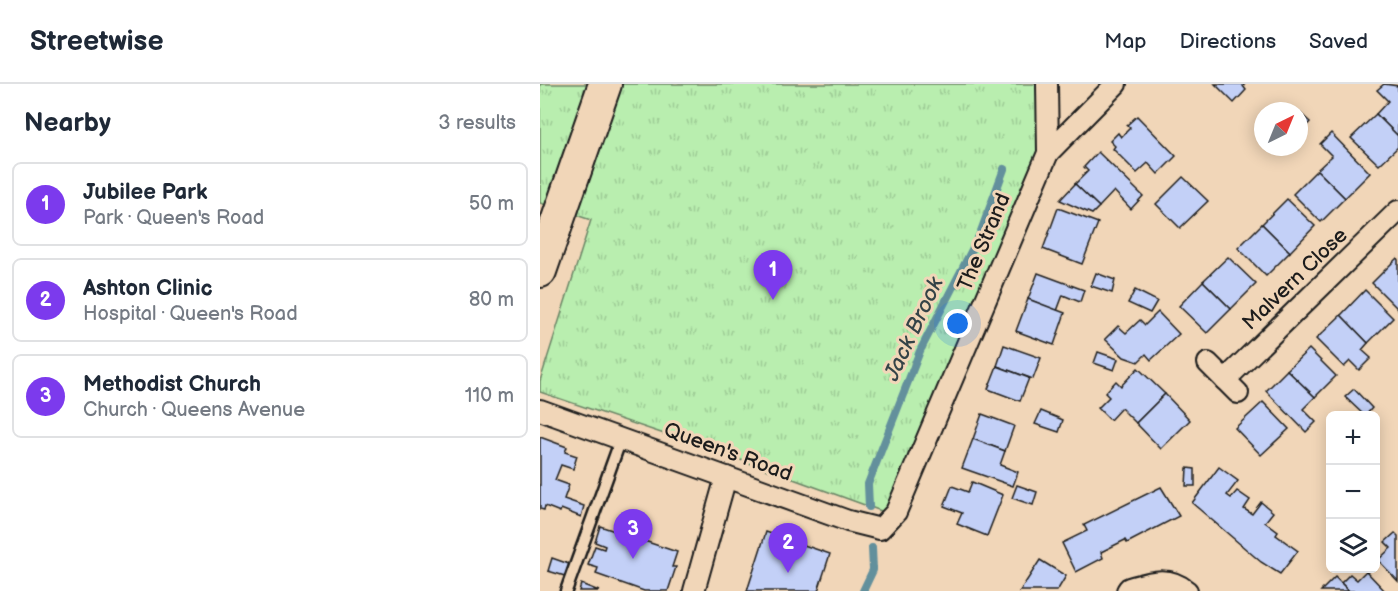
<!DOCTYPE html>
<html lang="en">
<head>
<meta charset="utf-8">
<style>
  :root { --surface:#fff; --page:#f6f6f7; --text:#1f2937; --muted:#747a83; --line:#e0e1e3; --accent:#7c3aed }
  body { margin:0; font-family:"Balsamiq Sans",sans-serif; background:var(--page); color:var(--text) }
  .controls { position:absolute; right:18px; bottom:18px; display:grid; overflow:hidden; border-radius:9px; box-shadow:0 3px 15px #0003 }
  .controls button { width:54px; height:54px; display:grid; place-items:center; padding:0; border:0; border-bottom:2px solid var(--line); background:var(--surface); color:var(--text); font:30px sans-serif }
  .compass { position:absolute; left:714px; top:18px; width:54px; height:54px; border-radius:50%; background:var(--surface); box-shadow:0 3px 15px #0003; rotate:43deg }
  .you { position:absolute; left:418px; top:240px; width:21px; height:21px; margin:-15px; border:4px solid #fff; border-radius:50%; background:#1a73e8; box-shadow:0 0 0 9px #1a73e833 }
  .badge { display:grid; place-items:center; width:39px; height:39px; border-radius:50%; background:var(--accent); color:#fff; font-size:20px; font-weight:700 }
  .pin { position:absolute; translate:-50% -50px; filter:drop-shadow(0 2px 3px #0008) }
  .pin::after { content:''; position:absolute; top:32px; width:21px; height:18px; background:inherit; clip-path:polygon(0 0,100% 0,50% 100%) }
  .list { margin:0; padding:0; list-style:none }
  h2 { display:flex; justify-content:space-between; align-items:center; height:78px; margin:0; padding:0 24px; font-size:26px }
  h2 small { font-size:20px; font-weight:400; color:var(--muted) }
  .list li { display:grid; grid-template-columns:39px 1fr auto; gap:18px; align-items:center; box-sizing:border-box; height:84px; margin:0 12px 12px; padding:0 12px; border:2px solid var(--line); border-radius:9px }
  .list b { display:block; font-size:22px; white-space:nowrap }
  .list p { margin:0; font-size:20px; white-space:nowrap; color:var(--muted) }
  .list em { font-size:20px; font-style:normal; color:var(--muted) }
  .icon { flex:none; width:33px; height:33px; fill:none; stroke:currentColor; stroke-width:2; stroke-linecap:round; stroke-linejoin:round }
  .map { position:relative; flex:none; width:858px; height:507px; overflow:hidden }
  header { display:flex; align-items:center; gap:36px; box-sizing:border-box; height:84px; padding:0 30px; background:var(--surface); border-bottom:2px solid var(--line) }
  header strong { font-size:28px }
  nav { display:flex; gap:33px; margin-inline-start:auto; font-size:21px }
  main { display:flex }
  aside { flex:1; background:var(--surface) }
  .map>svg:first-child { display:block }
  .park { fill:url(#park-tufts); stroke:#6a8566; stroke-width:1.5 }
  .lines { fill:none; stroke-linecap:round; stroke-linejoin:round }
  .stream { stroke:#63909c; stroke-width:8 }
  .building { fill:#c3d0f7; stroke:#1c1c1c; stroke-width:1.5 }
  .service-casing { stroke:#1c1c1c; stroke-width:15 }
  .minor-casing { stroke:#1c1c1c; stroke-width:24 }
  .primary-casing { stroke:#1c1c1c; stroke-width:36 }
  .service { stroke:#f1d6b8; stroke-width:10 }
  .minor { stroke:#f1d6b8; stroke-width:20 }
  .primary { stroke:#f1d6b8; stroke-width:32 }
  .labels { text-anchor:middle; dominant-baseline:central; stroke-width:6; stroke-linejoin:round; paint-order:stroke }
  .street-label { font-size:21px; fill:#1c1c1c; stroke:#f1d6b8 }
  .water-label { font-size:22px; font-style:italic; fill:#344347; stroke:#f1d6b8 }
</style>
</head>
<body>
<header>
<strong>Streetwise</strong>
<nav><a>Map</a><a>Directions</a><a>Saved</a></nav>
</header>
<main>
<aside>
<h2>Nearby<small>3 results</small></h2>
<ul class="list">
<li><span class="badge">1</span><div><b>Jubilee Park</b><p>Park · Queen's Road</p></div><em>50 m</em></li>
<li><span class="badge">2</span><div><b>Ashton Clinic</b><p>Hospital · Queen's Road</p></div><em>80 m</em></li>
<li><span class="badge">3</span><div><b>Methodist Church</b><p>Church · Queens Avenue</p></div><em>110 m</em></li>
</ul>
</aside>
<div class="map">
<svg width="858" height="507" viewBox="0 0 858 507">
  <defs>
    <pattern id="park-tufts" width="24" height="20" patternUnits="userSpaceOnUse" patternTransform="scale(1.5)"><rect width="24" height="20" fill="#b9eeaf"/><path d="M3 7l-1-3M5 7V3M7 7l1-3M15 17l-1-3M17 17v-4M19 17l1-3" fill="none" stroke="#9ecc96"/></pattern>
  </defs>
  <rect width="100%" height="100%" fill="#f1d6b8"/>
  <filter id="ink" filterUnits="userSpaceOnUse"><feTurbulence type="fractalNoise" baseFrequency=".0167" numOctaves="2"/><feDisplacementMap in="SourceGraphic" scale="12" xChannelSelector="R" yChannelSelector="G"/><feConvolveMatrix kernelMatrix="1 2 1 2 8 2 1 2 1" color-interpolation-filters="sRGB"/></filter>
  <g filter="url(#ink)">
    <path class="park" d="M0,0h499l3,77 -158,351 -146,-53 -198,-67v-11l51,-161 -51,-17z"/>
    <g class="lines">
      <g class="stream">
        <path d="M329,423l-1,-23 52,-133 60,-117 24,-65"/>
        <path d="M323,507l10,-21 -1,-22"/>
      </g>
    </g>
    <g class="building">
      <path d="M675,0h30l-2,2 3,4 -12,13z"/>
      <path d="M844,0l14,2v50l-22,-22 12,-13 -11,-11z"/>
      <path d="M759,28l11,10 -11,12z"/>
      <path d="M836,30l22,22v11l-19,18 -28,-27z"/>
      <path d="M597,32l39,40 -18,18 -10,-11 -11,10 -24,-24 2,-3 -5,-5 8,-8 3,4 9,-9 -3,-3z"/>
      <path d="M791,49l39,40 -25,25 -28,-28 15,-14 -12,-12z"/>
      <path d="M558,68l45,44 -12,13 -17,-18 -15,16 -24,-23 13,-13 -4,-4z"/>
      <path d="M777,86l28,28 -24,24 -28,-28z"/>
      <path d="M643,93l25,24 -28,27 -24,-24z"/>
      <path d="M535,100l24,23 -7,7 -32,-14z"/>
      <path d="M747,115l28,27 -25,26 -28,-28z"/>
      <path d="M518,124l40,15 -16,41 -39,-15z"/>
      <path d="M722,140l28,28 -24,24 -28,-28z"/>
      <path d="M688,173l28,27 -25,25 -28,-28z"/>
      <path d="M857,174l1,2v49l-26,-26z"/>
      <path d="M498,189l46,17 -4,12 -17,-7 -6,16 -29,-12z"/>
      <path d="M556,189l19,7 -3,13 -21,-7z"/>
      <path d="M663,197l28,28 -24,24 -28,-27z"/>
      <path d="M595,206l22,11 -7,12 -22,-10z"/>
      <path d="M825,206l28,28 -25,25 -27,-28z"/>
      <path d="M488,215l37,14 -11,32 -38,-14z"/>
      <path d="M618,228l21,22 -28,26 -5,-6 -8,8 -14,-5 -19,-18 13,-13 8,7 14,-13 5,5z"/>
      <path d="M801,231l27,28 -6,7 9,8 -12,12 -9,-9 -6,6 -28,-28z"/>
      <path d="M464,261l37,13 -8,21 -36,-13z"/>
      <path d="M769,265l27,27 -21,21 -28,-27z"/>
      <path d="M558,268l20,7 -4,11 -20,-7z"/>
      <path d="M457,282l32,12 -9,23 -32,-12z"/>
      <path d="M598,284l27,26 -29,29 -15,-15 -11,12 -12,-12 11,-11 -4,-4 11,-12 5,5z"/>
      <path d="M747,286l28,27 -12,12 13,13 -10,10 -40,-41z"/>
      <path d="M814,305l18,19 -7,8 -20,-19z"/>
      <path d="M625,310l25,26 -29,29 -25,-26z"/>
      <path d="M723,318l26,27 -28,26 -26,-27z"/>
      <path d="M501,327l22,9 -4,12 -24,-8z"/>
      <path d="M442,330l32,12 -9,25 -32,-12z"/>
      <path d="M0,353l27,10 -2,5 12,4 -4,13 -12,-4 -6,15 14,5 -5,14 20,7 -3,11 -20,-8 -1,3 -15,-6 -1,4 -4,-1z"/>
      <path d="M433,355l32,12 -5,14 18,7 -5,14 -51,-18z"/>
      <path d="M679,383l19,14 -11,14 4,3 6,-7 13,9 -6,9 8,5 9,-12 12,10 -8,10 13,10 -2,3 22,16 -18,23 -19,-12 -69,-59z"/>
      <path d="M647,384l8,1v17h-9z"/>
      <path d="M432,398l31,13 -16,41 -30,-12 5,-11 -18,-7 8,-20 16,6z"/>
      <path d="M477,401l20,7 -4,13 -21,-7z"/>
      <path d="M621,403l18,29 -52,27 -2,-3 -24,12 2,6 -27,14 -14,-29 25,-12 -3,-6z"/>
      <path d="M60,442l77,26 -5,15h4l-8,24h-24l-48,-17 2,-6 -10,-3 7,-19 9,3 1,-3 -10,-4z"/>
      <path d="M226,448l64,22 -12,37h-71z"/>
      <path d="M855,449l3,3v45l-20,-21 13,-12 -6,-6z"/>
      <path d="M12,474l17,6 -4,12 -17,-5z"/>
      <path d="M500,476l26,16 -9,15h-37z"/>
      <path d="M826,487l19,20h-36l-8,-8 9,-9 7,6z"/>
      <path d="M795,493l14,14h-28z"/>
      <path d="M41,500l18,7h-20z"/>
    </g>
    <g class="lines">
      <defs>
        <path id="service" d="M26,507l55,-152"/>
        <g id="minor">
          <path d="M508,69l68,-69"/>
          <path d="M668,279l30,30"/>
          <path d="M685,296l173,-169"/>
          <path d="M0,326l308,111 32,8 16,-17 152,-359 -1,-69"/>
          <path d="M154,507l32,-114"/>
          <path d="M587,507l2,-3c21,-6 40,-13 58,3"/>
        </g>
        <path id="primary" d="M0,187l65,-187"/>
      </defs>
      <use href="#service" class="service-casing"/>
      <use href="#minor" class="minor-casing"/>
      <use href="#primary" class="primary-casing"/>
      <use href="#service" class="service"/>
      <use href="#minor" class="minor"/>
      <use href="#primary" class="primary"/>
    </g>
  </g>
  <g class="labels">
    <g class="street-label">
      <text transform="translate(444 158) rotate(-67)">The Strand</text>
      <text transform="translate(755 195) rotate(-44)">Malvern Close</text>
      <text transform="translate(188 368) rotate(20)">Queen's Road</text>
    </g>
    <g class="water-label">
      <text transform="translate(374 245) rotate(-65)">Jack Brook</text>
    </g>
  </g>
</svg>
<div class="controls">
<button>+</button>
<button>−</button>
<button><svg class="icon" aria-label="layers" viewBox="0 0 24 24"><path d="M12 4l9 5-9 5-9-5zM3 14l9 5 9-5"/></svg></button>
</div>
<svg class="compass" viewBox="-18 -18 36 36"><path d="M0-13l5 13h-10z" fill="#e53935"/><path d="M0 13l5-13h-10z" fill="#747a83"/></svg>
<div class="you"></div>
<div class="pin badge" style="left:233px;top:216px">1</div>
<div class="pin badge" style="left:248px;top:489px">2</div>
<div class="pin badge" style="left:93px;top:475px">3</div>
</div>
</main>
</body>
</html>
